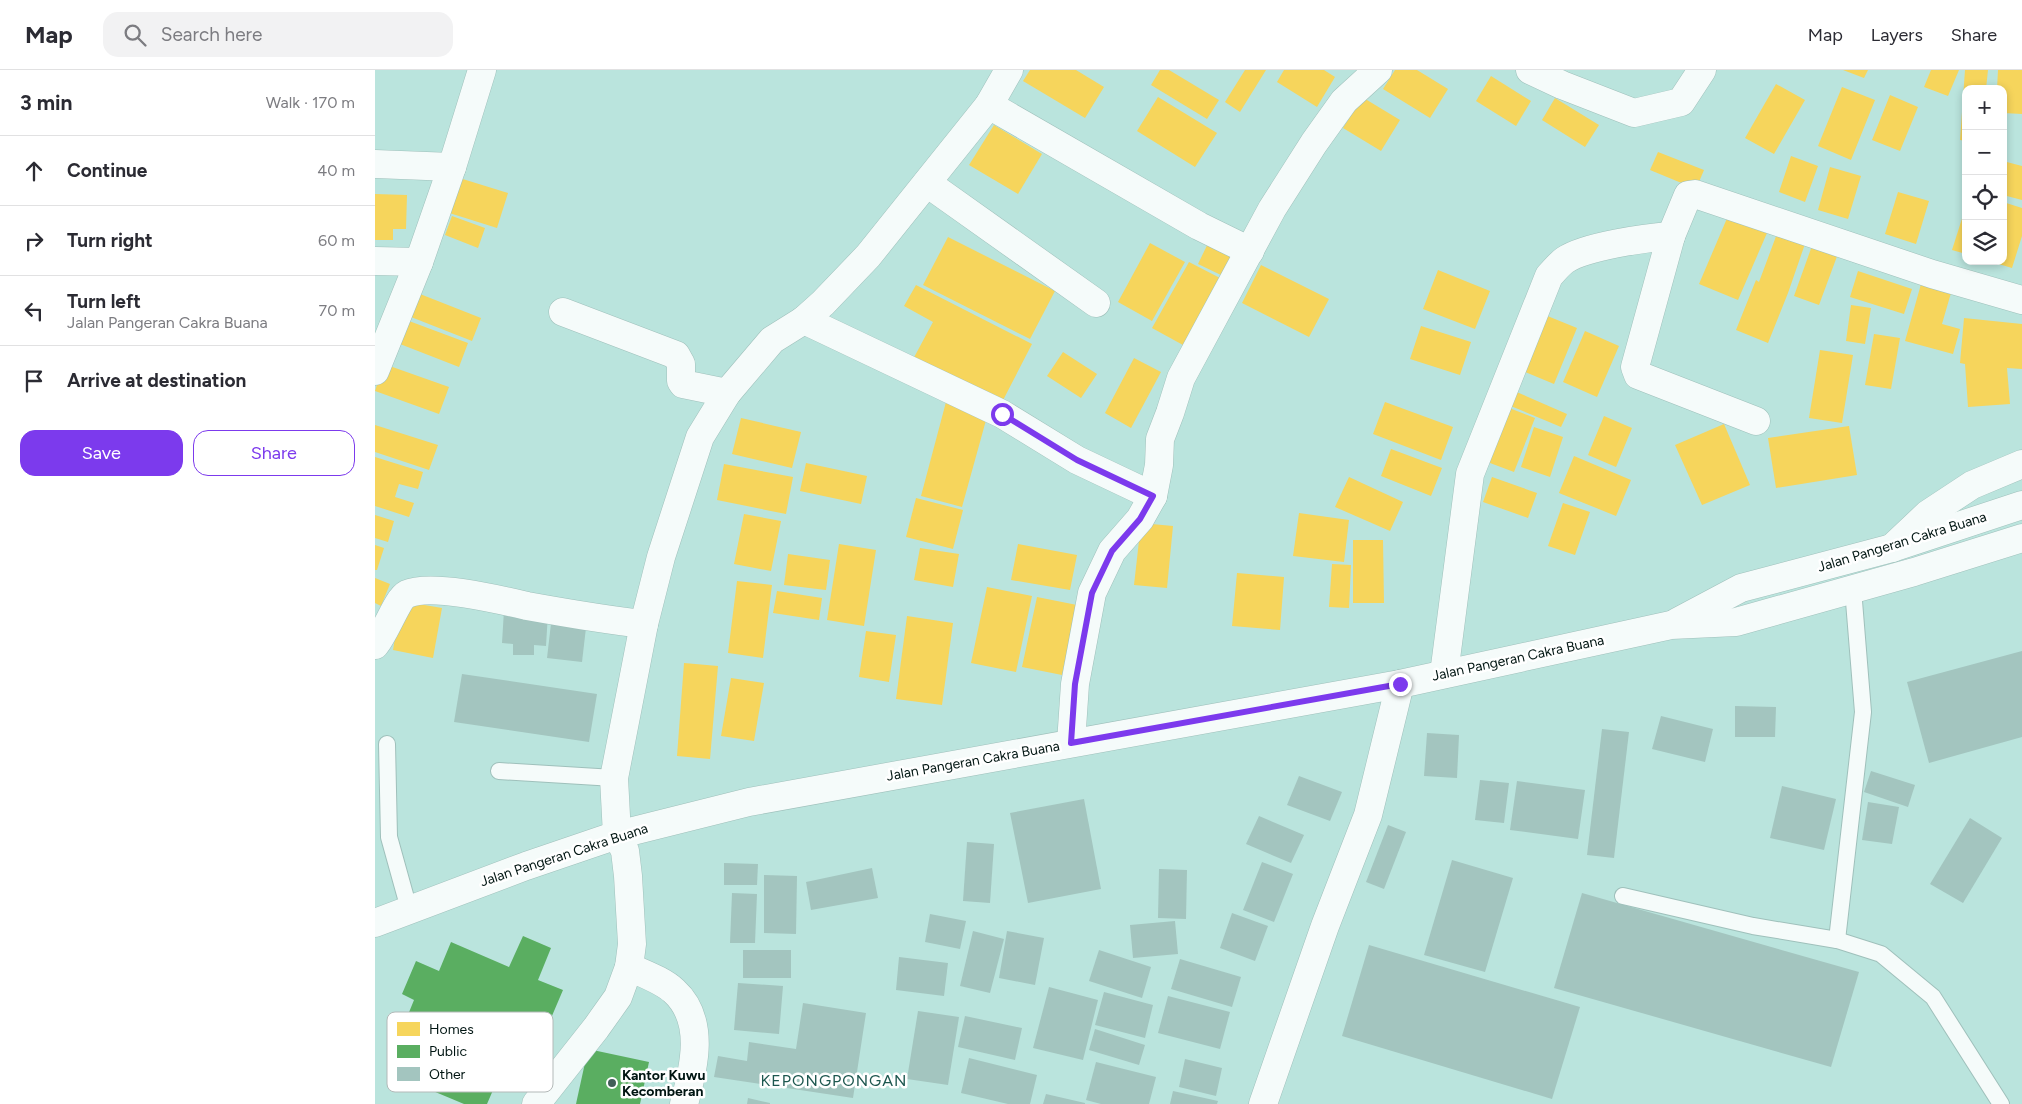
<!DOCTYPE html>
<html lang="en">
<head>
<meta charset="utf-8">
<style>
  :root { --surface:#fff; --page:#f2f2f3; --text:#2b2b33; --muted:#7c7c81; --line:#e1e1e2; --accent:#7c3aed }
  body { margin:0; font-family:Figtree,sans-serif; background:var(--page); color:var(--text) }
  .controls { position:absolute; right:15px; top:15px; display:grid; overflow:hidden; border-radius:10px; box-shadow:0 2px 8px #0003 }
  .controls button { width:45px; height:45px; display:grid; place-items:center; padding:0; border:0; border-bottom:1px solid var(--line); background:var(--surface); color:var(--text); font:25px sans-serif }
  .stop { position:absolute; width:15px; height:15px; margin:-11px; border:4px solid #7c3aed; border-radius:50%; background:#fff }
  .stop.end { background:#7c3aed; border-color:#fff; box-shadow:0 1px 5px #0008 }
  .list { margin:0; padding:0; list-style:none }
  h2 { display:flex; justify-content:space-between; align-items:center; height:65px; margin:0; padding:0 20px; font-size:21px }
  h2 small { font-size:16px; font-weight:400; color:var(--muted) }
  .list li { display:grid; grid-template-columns:32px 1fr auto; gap:15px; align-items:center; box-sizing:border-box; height:70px; padding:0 20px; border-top:1px solid var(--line) }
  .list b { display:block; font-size:19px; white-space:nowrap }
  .list p { margin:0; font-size:16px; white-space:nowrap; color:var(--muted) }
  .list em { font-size:16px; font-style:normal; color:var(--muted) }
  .actions { display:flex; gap:10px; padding:15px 20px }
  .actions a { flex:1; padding:11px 0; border:1px solid var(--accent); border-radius:15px; text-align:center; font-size:18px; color:var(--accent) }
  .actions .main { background:var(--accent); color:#fff }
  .icon { flex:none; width:28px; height:28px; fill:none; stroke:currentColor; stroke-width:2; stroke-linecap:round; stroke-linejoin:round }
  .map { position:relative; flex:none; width:1647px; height:1034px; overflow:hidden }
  header { display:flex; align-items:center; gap:30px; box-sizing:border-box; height:70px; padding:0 25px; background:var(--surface); border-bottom:1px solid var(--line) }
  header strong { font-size:24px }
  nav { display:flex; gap:28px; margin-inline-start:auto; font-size:18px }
  .search { width:350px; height:45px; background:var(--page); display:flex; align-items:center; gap:12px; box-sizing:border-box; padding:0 18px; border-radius:15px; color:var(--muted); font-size:19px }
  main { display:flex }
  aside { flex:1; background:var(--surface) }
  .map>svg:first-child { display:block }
  .homes { fill:#f6d55c }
  .public { fill:#5aae61 }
  .building { fill:#a3c5bf }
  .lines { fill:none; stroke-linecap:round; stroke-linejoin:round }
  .lane-casing { stroke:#9fc0bb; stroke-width:18 }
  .street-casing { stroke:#9fc0bb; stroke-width:29 }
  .primary-casing { stroke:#9fc0bb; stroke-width:29 }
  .lane { stroke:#f5fbfa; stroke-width:16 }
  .street { stroke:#f5fbfa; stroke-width:28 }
  .primary { stroke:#f5fbfa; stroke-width:28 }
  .route { stroke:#7c3aed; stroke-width:6 }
  .poi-dot { fill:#425d59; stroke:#fff; stroke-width:2 }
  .labels { text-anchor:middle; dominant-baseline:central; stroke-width:5; stroke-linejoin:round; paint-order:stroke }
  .street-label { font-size:14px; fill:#011512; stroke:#fff }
  .poi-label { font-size:14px; font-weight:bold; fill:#011512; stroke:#fff; text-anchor:start }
  .quarter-label { font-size:16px; letter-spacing:1px; fill:#1d574f; stroke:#fff }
  .key { fill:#fff; stroke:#b3b9b8; stroke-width:1 }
  .key-label { font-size:14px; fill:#011512 }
</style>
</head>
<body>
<header>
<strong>Map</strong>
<div class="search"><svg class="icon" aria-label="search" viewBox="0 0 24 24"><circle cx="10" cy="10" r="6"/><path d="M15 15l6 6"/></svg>Search here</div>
<nav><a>Map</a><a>Layers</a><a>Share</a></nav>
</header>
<main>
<aside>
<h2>3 min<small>Walk · 170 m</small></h2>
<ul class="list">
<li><svg class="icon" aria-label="ahead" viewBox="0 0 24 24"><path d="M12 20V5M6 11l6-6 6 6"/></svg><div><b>Continue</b></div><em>40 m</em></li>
<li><svg class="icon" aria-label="right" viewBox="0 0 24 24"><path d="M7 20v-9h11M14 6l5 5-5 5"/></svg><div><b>Turn right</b></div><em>60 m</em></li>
<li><svg class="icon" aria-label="left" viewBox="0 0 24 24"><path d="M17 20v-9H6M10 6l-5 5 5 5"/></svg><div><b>Turn left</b><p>Jalan Pangeran Cakra Buana</p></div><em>70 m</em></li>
<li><svg class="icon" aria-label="arrive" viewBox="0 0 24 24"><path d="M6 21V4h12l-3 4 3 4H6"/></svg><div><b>Arrive at destination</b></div></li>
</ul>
<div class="actions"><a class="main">Save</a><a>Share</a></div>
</aside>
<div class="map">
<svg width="1647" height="1034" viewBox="0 0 1647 1034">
  <rect width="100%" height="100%" fill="#bae4dd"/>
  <g class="homes">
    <path d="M655,0h46l28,17 -19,31 -62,-37z"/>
    <path d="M785,0h9l50,30 -12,19 -56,-34z"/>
    <path d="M870,0h21l-26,42 -15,-10z"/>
    <path d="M909,0h40l11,7 -18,30 -40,-25z"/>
    <path d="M1020,0h22l31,19 -18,29 -47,-29z"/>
    <path d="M1468,0h25l-4,8z"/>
    <path d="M1556,0h28l-11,26 -24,-9z"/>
    <path d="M1590,0h23l-2,19h-20v52l-6,-1z"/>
    <path d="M1623,0h24v44l-19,-1v-24h-6z"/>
    <path d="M1116,6l40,25 -15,25 -40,-25z"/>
    <path d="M1401,14l29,16 -31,54 -29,-16z"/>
    <path d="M1467,17l33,13 -24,60 -33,-14z"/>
    <path d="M1515,25l28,12 -18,44 -28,-11z"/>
    <path d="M783,27l59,36 -22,34 -58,-36z"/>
    <path d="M987,27l38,23 -19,31 -38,-23z"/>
    <path d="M1180,28l44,27 -14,22 -43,-27z"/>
    <path d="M619,55l48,29 -24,40 -49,-29z"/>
    <path d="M1283,82l46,18 -8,19 -46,-19z"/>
    <path d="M1416,86l27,10 -13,36 -26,-10z"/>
    <path d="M1628,91l19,5v34l-19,-5z"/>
    <path d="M1455,97l31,9 -13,43 -30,-9z"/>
    <path d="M78,106l55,17 -11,35 -54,-17z"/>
    <path d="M1523,122l31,9 -13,43 -31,-10z"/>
    <path d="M0,124l32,1 -1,34h-13v11h-18z"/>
    <path d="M1628,132l19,6v28l-10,32 -20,-6 11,-1z"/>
    <path d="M1591,136v48l-14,-4z"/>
    <path d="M77,146l33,12 -7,20 -33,-13z"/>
    <path d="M1353,146l39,17 -29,67 -39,-16z"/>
    <path d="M1403,161l28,10 -18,52 -20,50 -32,-13 20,-50 3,2z"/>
    <path d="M837,165l26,13 -15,28 -25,-12z"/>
    <path d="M573,167l107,54 -25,48 -107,-54z"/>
    <path d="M775,173l35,19 -33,59 -34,-19z"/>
    <path d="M1438,173l26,8 -20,54 -25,-9z"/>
    <path d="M814,192l31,16 -37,67 -31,-17z"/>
    <path d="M886,195l68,34 -20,38 -67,-34z"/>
    <path d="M1063,200l52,21 -15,38 -52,-20z"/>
    <path d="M1483,201l54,18 -8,25 -54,-17z"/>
    <path d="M1548,207l30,9 -11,38 18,5 -7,25 -48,-13z"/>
    <path d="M541,215l116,59 -33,64 -88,-45 22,-41 -29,-16z"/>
    <path d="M45,224l61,24 -9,23 -61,-24z"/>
    <path d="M1476,235l20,3 -6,36 -19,-3z"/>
    <path d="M1170,245l32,13 -23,56 -31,-13z"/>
    <path d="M1589,248l58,6v45l-15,-1 3,36 -42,3 -3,-43 -5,-1z"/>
    <path d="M34,251l59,22 -9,24 -59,-23z"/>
    <path d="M1046,256l50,16 -11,33 -50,-16z"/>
    <path d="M1210,261l34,15 -22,51 -34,-15z"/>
    <path d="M1499,264l26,4 -9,51 -26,-4z"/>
    <path d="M1445,280l33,5 -11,68 -33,-5z"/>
    <path d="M688,282l34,22 -16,24 -34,-22z"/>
    <path d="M759,288l27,14 -30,56 -26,-15z"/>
    <path d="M9,294l65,23 -10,27 -64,-23z"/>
    <path d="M1137,320l55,24 -6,13 -55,-23z"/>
    <path d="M571,332l42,11 -26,94 -41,-11z"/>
    <path d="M1010,332l68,25 -12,33 -68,-26z"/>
    <path d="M1129,336l31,12 -21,54 -32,-12z"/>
    <path d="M1229,346l28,12 -16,39 -28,-12z"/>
    <path d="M366,348l60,14 -9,36 -60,-14z"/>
    <path d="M1349,354l26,61 -48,20 -27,-60z"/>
    <path d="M0,355l63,20 -9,25 -54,-18z"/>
    <path d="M1474,356l8,49 -81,13 -8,-50z"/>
    <path d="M1159,357l29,10 -13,40 -29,-10z"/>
    <path d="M1016,379l51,19 -11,28 -50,-20z"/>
    <path d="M1199,386l57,24 -15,36 -57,-23z"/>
    <path d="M0,387l48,15 -5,17 -19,-5 -4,13 19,6 -5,14 -34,-11z"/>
    <path d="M431,393l61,13 -6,28 -61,-13z"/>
    <path d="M349,394l69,13 -7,37 -69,-14z"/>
    <path d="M974,407l54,25 -13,29 -55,-24z"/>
    <path d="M1117,407l45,16 -9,25 -45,-16z"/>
    <path d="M541,428l47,12 -10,39 -47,-12z"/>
    <path d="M1188,433l27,9 -15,43 -27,-9z"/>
    <path d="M924,443l50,7 -5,42 -51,-6z"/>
    <path d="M369,444l37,7 -10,50 -37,-7z"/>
    <path d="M0,445l19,6 -6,21 -13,-4z"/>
    <path d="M766,453l32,3 -6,62 -33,-3z"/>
    <path d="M978,470h30l1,63h-31z"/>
    <path d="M464,474l37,6 -12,76 -37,-6z"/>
    <path d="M643,474l59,11 -7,35 -59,-10z"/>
    <path d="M0,475l9,3 -7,22h-2z"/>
    <path d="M545,478l39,6 -6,33 -39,-7z"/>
    <path d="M413,484l42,6 -4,30 -42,-5z"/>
    <path d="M957,494l19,1 -2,43 -20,-1z"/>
    <path d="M862,503l47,4 -4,53 -48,-4z"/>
    <path d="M0,508l15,6 -9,22 -6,-3z"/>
    <path d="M362,511l35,4 -9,73 -35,-5z"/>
    <path d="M612,517l45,9 -16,76 -45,-9z"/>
    <path d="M402,521l45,7 -3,22 -46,-7z"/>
    <path d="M662,527l40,8 -15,70 -40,-8z"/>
    <path d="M26,531l41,7 -9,50 -40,-8z"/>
    <path d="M532,546l46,7 -11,82 -46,-6z"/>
    <path d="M491,561l30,4 -7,47 -30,-5z"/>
    <path d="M309,593l34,3 -8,93 -33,-3z"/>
    <path d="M356,608l33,5 -10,58 -33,-5z"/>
  </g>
  <g class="public">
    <path d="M148,866l28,12 -13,32 25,10 -40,94 -23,-10 -13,30h-23l-55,-23 15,-34 -25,-10 15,-37 -12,-6 14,-33 23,10 12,-29 58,25z"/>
    <path d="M213,979l61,13 -9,42h-64z"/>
  </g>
  <g class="building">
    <path d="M129,540l44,3 -2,33 -12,-1v10h-21v-11l-11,-1z"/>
    <path d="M177,545l35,4 -5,43 -35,-4z"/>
    <path d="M1647,581v86l-93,26 -22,-81z"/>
    <path d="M87,604l135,20 -8,48 -135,-20z"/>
    <path d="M1360,636l41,1 -1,30h-40z"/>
    <path d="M1286,646l52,13 -8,33 -53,-13z"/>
    <path d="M1227,659l27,3 -15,126 -27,-3z"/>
    <path d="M1052,663l32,2 -2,43 -33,-2z"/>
    <path d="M1496,701l44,14 -7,22 -44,-15z"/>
    <path d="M924,706l43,16 -12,29 -43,-16z"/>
    <path d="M1105,710l29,3 -5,40 -29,-3z"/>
    <path d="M1142,711l68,9 -7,49 -68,-9z"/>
    <path d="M1407,716l54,13 -12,51 -54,-12z"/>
    <path d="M709,729l17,90 -73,14 -18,-90z"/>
    <path d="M1493,732l31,5 -7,37 -30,-4z"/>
    <path d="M884,746l45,19 -13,28 -45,-19z"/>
    <path d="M1595,748l32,20 -39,65 -33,-19z"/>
    <path d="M1013,755l18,7 -22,57 -18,-7z"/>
    <path d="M592,772l27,2 -4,59 -27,-2z"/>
    <path d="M1077,790l61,18 -28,94 -61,-17z"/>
    <path d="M887,792l31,12 -19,48 -31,-12z"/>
    <path d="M349,793l34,1 -1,21h-33z"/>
    <path d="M497,798l6,30 -67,12 -5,-28z"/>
    <path d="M784,799l28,1 -1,49 -28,-1z"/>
    <path d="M389,805l33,1 -1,58 -32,-1z"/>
    <path d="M357,823l25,1 -2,49h-25z"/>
    <path d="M1207,823l277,79 -28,95 -277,-79z"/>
    <path d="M857,843l36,13 -13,35 -35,-13z"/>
    <path d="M555,844l36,7 -6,28 -35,-7z"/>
    <path d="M800,851l3,33 -45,4 -3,-33z"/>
    <path d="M598,861l31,8 -14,54 -30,-7z"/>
    <path d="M632,861l37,7 -9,47 -36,-7z"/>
    <path d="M994,875l211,62 -28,92 -210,-63z"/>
    <rect x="368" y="880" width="48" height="28"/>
    <path d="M724,880l52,17 -9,31 -53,-17z"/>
    <path d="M524,887l49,6 -4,33 -48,-6z"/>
    <path d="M805,889l61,18 -9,30 -61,-18z"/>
    <path d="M363,913l45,3 -4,48 -45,-4z"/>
    <path d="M674,917l49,13 -15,60 -50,-12z"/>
    <path d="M729,922l49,13 -8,33 -50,-13z"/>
    <path d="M793,926l62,16 -10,37 -62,-16z"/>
    <path d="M428,933l63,10 -13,85 -139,-21 4,-21 29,5 2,-19 47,7z"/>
    <path d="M543,941l41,6 -11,68 -41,-6z"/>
    <path d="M590,946l57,12 -7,32 -57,-13z"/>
    <path d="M720,959l50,16 -6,20 -50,-15z"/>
    <path d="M594,988l68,17 -7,29h-22l-47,-11z"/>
    <path d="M810,989l37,9 -6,28 -37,-9z"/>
    <path d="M721,992l60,15 -7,27h-48l-15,-4z"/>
    <path d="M798,1021l45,10 -1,3h-47z"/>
    <path d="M671,1024l39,9v1h-42z"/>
    <path d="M373,1028l22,5v1h-23z"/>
  </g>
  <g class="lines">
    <defs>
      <g id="lane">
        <path d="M12,674l2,93 20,72"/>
        <path d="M124,701l115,7"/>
        <path d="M1248,826l130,30 84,14 44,14 52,43 68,107"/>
        <path d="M1462,870l26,-228 -10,-123"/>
      </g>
      <g id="street">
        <path d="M1155,0l32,15 72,28 47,-11 21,-32"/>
        <path d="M614,35l210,121 51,25"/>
        <path d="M0,94l77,3"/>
        <path d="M552,113l169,120"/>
        <path d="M0,191l44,1"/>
        <path d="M188,242l113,43 5,9v17l2,3 44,9"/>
        <path d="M429,250l198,94 75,46 76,36"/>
        <path d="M0,301l44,-109 33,-95 30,-97"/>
        <path d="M1381,351l-118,-46 -3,-8 36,-131 17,-41 7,-1 237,80 90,26"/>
        <path d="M1517,478l36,-34 44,-29 50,-21"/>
        <path d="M0,575c10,-11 22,-46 32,-51 24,-11 94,6 120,12 39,7 78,14 117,18"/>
        <path d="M1069,604l26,-200 79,-198c5,-5 10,-12 16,-16 21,-14 80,-22 106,-24"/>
        <path d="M696,673l4,-59 17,-91 20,-42 28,-32 13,-23 6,-31 1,-26 10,-26 11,-35 91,-169 42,-66 30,-42 34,-31"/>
        <path d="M254,897c15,7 33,13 45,24 32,29 20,77 10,113"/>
        <path d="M161,1034l60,-76 22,-31 11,-30 3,-23 -4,-68 -3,-25 -8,-16 -3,-57 30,-154 17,-67 39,-120 27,-44 45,-53 32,-20 19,-17 45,-47 121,-151 20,-35"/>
        <path d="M888,1034l62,-178 43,-111 32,-131"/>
      </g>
      <g id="primary">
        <path d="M1302,552l64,-34 151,-40 130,-43"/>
        <path d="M0,853l151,-57 91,-31 132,-33 651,-118 271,-59 65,-3 178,-50 108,-34"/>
      </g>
    </defs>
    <use href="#lane" class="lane-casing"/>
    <use href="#street" class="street-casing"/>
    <use href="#primary" class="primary-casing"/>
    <use href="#lane" class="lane"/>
    <use href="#street" class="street"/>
    <use href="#primary" class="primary"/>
  </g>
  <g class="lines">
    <path class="route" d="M627,344l75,46 76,36 -13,23 -28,32 -20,42 -17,91 -4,59 329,-59"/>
  </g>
  <circle class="poi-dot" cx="237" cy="1013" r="5"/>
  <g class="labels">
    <g class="street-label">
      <text transform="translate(1527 472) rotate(-17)">Jalan Pangeran Cakra Buana</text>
      <text transform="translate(1143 588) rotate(-12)">Jalan Pangeran Cakra Buana</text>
      <text transform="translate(598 691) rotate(-10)">Jalan Pangeran Cakra Buana</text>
      <text transform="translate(189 785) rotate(-18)">Jalan Pangeran Cakra Buana</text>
    </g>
    <g class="poi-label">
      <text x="247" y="1005">Kantor Kuwu<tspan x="247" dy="16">Kecomberan</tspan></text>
    </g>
    <g class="quarter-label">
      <text x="459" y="1010">KEPONGPONGAN</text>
    </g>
  </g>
  <rect x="12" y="942" width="166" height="80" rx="8" class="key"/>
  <rect x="22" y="952" width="23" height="14" fill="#f6d55c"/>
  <rect x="22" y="975" width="23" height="13" fill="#5aae61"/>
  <rect x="22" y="997" width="23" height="14" fill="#a3c5bf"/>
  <g class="key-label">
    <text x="54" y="964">Homes</text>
    <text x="54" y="986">Public</text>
    <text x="54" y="1009">Other</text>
  </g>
</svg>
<div class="controls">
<button>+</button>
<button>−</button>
<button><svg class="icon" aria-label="locate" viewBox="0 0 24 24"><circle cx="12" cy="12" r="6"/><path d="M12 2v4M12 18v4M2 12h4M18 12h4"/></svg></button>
<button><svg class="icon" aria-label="layers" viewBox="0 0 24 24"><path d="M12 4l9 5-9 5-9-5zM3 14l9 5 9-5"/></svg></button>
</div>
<div class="stop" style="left:627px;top:344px"></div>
<div class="stop end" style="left:1025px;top:614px"></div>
</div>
</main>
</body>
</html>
